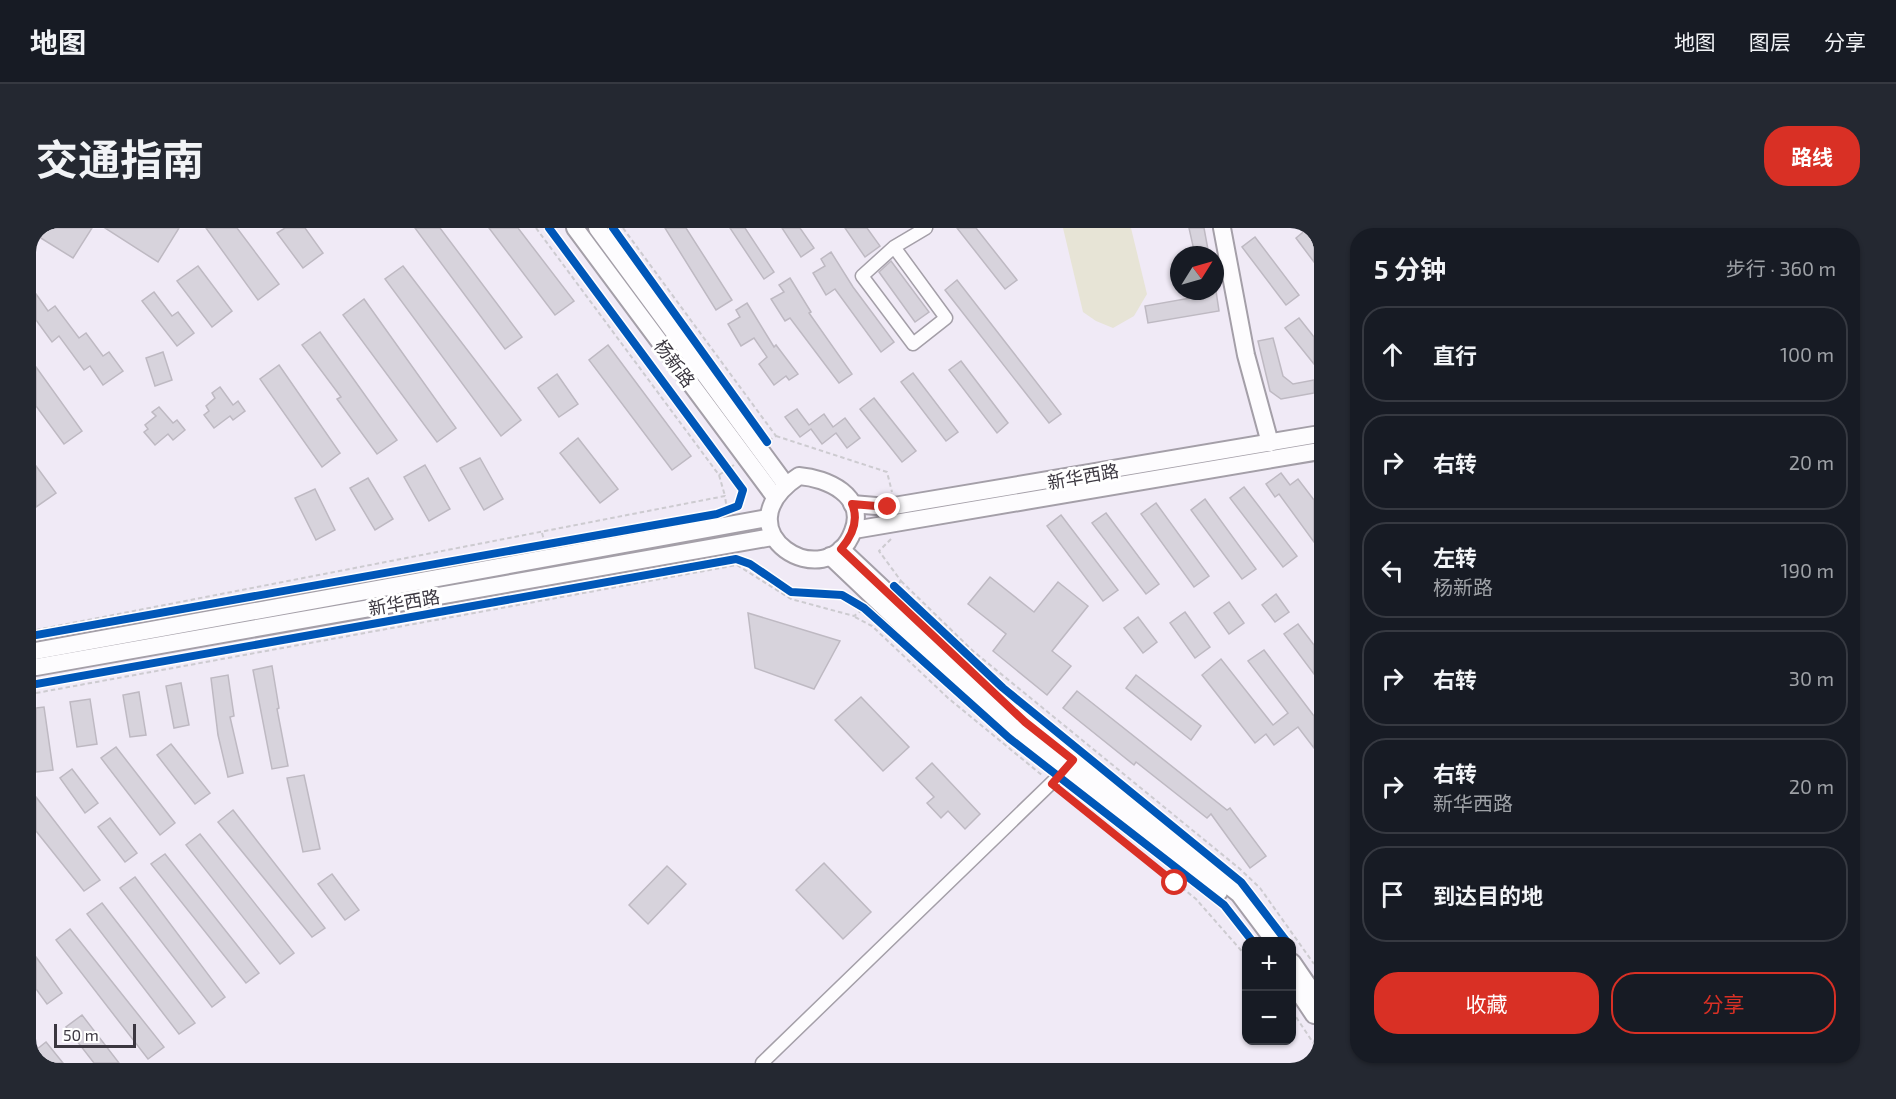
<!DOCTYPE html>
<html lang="zh">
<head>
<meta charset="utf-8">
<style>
  :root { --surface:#171b24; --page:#242831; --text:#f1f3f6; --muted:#9ea1a6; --line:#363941; --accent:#d93025 }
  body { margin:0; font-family:"Exo 2","Noto Sans SC",sans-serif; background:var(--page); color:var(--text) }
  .controls { position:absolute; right:18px; bottom:18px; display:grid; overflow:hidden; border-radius:12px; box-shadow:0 2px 4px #0004 }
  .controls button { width:54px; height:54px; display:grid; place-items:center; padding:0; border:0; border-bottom:2px solid var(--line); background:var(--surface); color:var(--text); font:30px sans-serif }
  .compass { position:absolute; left:1134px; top:18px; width:54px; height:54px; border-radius:50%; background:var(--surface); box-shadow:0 2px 4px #0004; rotate:53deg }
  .scale { position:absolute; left:18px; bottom:15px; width:82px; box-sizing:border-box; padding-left:6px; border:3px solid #3b3740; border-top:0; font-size:16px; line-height:21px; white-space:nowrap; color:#3b3740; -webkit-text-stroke:4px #fff; paint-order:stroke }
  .stop { position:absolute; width:18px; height:18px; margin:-14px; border:4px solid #d93025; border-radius:50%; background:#fff }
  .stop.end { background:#d93025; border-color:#fff; box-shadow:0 2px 6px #0008 }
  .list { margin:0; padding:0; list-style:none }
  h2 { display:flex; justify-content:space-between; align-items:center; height:78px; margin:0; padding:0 24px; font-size:26px }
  h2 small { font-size:20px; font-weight:400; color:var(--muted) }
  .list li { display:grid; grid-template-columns:39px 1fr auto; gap:18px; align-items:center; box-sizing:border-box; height:96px; margin:0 12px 12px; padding:0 12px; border:2px solid var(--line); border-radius:24px }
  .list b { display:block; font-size:22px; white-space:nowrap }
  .list p { margin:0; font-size:20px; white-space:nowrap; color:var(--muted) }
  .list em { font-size:20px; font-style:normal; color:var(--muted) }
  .actions { display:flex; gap:12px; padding:18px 24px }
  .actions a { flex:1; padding:14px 0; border:2px solid var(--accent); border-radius:24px; text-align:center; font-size:21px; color:var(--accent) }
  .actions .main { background:var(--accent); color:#fff }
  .icon { flex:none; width:33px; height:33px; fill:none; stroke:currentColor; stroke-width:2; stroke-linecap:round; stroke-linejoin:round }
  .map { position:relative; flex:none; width:1278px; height:835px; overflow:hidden; border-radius:24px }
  header { display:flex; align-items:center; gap:36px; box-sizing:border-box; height:84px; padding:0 30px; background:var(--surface); border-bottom:2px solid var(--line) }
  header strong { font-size:28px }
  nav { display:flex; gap:33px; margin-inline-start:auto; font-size:21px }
  .intro { display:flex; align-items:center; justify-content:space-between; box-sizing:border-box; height:144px; padding:0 36px }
  h1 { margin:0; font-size:42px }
  .button { padding:15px 27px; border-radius:24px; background:var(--accent); color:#fff; font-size:21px; font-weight:700 }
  main { display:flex; gap:36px; padding:0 36px }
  aside { flex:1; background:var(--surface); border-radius:24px; box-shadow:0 2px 4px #0004 }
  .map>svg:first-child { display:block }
  .green { fill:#e7e4d6 }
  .building { fill:#d7d3dc; stroke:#beb9c2; stroke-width:1.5 }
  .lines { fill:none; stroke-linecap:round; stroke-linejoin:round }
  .street-casing { stroke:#a49fa8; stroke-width:15 }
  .secondary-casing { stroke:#a49fa8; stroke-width:20 }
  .path { stroke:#cdcbd0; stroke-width:2; stroke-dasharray:4.5 3; stroke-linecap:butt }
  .street { stroke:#fdfcfe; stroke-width:12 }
  .secondary { stroke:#fdfcfe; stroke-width:16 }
  .cycleway-casing { stroke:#fff; stroke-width:11 }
  .cycleway { stroke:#0057b8; stroke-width:8 }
  .route { stroke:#d93025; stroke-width:8 }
  .labels { text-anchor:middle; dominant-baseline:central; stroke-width:6; stroke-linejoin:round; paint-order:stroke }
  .street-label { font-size:18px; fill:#3b3740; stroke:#fff }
</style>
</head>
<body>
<header>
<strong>地图</strong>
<nav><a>地图</a><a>图层</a><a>分享</a></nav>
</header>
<div class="intro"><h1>交通指南</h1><a class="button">路线</a></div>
<main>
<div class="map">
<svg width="1278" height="835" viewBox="0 0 1278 835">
  <rect width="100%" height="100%" fill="#f0eaf6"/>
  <path class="green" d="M1027,0h68l16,66 -13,22 -21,12 -17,-7 -13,-9z"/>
  <g class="building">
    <path d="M0,0h56l-19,30 -37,-23z"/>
    <path d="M69,0h74l-21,34z"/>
    <path d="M170,0h31l42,56 -21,16z"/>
    <path d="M249,0h20l18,25 -20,15 -26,-35z"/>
    <path d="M379,0h25l82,109 -17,12z"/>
    <path d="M453,0h29l56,73 -19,14z"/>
    <path d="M629,0h21l46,72 -16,10z"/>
    <path d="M694,0h15l29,44 -10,7z"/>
    <path d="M746,0h18l14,20 -13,9z"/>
    <path d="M809,0h22l13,18 -15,11z"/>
    <path d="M921,0h19l41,52 -12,9z"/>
    <path d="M1153,0h15l5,27h-14z"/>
    <path d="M1272,0l6,8v26l-18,-24z"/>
    <path d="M1219,9l44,58 -13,10 -44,-58z"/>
    <path d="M795,24l22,35 41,55 -13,10 -46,-63 -9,6 -13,-22 12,-7 -4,-7z"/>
    <path d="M855,33l38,51 -14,10 -36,-50z"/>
    <path d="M162,38l34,45 -20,16 -35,-46z"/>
    <path d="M367,38l118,154 -20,16 -116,-157z"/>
    <path d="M754,50l21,34 -2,1 43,61 -13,9 -49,-65 -5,3 -14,-22 13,-7 -5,-7z"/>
    <path d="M921,52l104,134 -12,9 -104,-133z"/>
    <path d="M1165,63h15l3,20 -71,12 -3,-17 57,-10z"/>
    <path d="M118,64l18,24 6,-4 16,21 -17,13 -35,-45z"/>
    <path d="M0,66l12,17 7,-5 24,32 7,-5 17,23 6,-4 14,19 -20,14 -13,-19 -6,4 -25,-34 -7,6 -16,-22z"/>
    <path d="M328,71l92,129 -19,14 -94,-127z"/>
    <path d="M711,75l27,44 2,-2 22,29 -9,6 -3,-4 -12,9 -15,-21 8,-7 -13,-19 -13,8 -13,-22 12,-7 -4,-7z"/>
    <path d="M1263,90l15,19v27l-29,-36z"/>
    <path d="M284,104l77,108 -20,14 -40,-55 4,-2 -39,-52z"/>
    <path d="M1237,110l10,38 10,8 21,-4v13l-33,6 -11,-8 -12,-50z"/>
    <path d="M572,117l83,111 -19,14 -83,-110z"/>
    <path d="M127,124l9,28 -17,6 -9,-28z"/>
    <path d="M925,133l47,62 -11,10 -48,-63z"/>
    <path d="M243,137l61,88 -18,14 -62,-88z"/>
    <path d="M0,139l46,64 -18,13 -28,-38z"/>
    <path d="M877,145l45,59 -12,9 -45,-59z"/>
    <path d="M521,146l21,30 -19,13 -21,-29z"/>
    <path d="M184,159l13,18 5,-4 7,10 -12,9 -3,-4 -16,12 -10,-13 5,-4 -3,-5 9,-8 -3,-5z"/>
    <path d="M838,170l42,53 -14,11 -42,-53z"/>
    <path d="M123,179l14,16 4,-3 8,10 -12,10 -5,-6 -13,11 -11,-13 4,-3 -3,-4 11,-9 -4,-4z"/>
    <path d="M761,181l12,16 15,-11 9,13 12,-9 15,20 -13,10 -11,-15 -14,11 -11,-15 -11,8 -15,-20z"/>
    <path d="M542,210l40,51 -18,14 -40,-50z"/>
    <path d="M444,230l23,41 -19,11 -24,-42z"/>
    <path d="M389,237l25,44 -21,12 -25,-44z"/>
    <path d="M0,238l20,27 -20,14z"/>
    <path d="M1245,245l9,12 8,-6 16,21v42l-35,-48 -4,3 -9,-13z"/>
    <path d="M332,250l25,41 -18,11 -25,-42z"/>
    <path d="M1208,259l53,69 -14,11 -53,-69z"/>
    <path d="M279,261l20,41 -19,10 -21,-42z"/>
    <path d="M1169,271l51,70 -14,10 -51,-69z"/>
    <path d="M1120,275l53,73 -15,11 -53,-73z"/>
    <path d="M1070,285l53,71 -13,10 -54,-71z"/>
    <path d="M1025,287l57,75 -15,11 -56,-75z"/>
    <path d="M954,349l44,35 24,-30 30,24 -36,45 19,15 -24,29 -54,-44 13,-17 -38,-30z"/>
    <path d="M1240,366l13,18 -14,10 -13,-17z"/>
    <path d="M1193,374l15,21 -15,11 -15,-21z"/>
    <path d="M1149,384l25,35 -15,11 -25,-35z"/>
    <path d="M712,385l92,28 -26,48 -59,-21z"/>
    <path d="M1102,389l19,25 -14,11 -19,-25z"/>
    <path d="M1262,396l16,21v29l-30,-40z"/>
    <path d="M1228,422l50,66v32l-16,-21 -24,18 -8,-11 -11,9 -53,-68 19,-16 52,66 15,-12 -40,-52z"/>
    <path d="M236,438l7,42 -2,1 11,57 -16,3 -19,-99z"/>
    <path d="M192,447l6,41 -4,1 13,56 -15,4 -10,-42 -7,-57z"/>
    <path d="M1100,447l65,51 -10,14 -65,-52z"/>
    <path d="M145,455l8,42 -15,3 -8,-42z"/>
    <path d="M1041,463l150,119 3,-2 36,48 -16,12 -39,-54 -4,4 -71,-56 -2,3 -71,-57z"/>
    <path d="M103,464l7,43 -16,2 -7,-42z"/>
    <path d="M825,469l48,50 -26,24 -48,-51z"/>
    <path d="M54,471l7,45 -20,3 -7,-45z"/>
    <path d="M8,479l9,63 -17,2v-64z"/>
    <path d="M135,516l39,49 -15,11 -38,-49z"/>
    <path d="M80,519l59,76 -15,12 -59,-77z"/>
    <path d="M896,535l48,51 -15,15 -17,-18 -7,7 -14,-15 7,-6 -18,-19z"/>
    <path d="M36,541l26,34 -13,10 -25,-35z"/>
    <path d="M268,547l16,74 -17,3 -16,-74z"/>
    <path d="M0,569l64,83 -16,11 -48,-60z"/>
    <path d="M197,582l92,118 -13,9 -94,-115z"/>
    <path d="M74,590l27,35 -12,9 -27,-35z"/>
    <path d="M164,606l94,119 -14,11 -94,-119z"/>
    <path d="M129,626l94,119 -13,10 -95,-119z"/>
    <path d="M788,635l47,49 -28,27 -47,-49z"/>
    <path d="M631,638l19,18 -38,40 -19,-19z"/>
    <path d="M296,646l27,36 -14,10 -27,-36z"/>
    <path d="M99,649l90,120 -13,10 -92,-119z"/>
    <path d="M66,675l93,120 -16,11 -92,-120z"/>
    <path d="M34,701l94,118 -16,12 -92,-119z"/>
    <path d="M0,729l26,36 -15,11 -11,-15z"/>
    <path d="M46,787l37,48h-25l-28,-36z"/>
    <path d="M10,814l17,21h-27v-13z"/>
  </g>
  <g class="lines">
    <defs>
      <g id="street">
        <path d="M858,19l52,71 -33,26 -51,-68 32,-29 32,-19"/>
        <path d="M726,835l307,-297"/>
      </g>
      <g id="secondary">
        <path d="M539,0l200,269"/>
        <path d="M561,0l189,257"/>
        <path d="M1186,0l24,127 24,88"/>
        <path d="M763,248c28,2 68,20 54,55 -25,68 -137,0 -54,-55z"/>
        <path d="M816,276l36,3 426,-72"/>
        <path d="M818,302l460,-78"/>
        <path d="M805,321l184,173 214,172 36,48"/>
        <path d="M794,328l185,176 204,160"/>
        <path d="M0,423l731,-133"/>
        <path d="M0,439l736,-130"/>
        <path d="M1256,734l22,32"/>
        <path d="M1256,754l22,33"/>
      </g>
    </defs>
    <use href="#street" class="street-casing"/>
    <use href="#secondary" class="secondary-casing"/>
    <g class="path">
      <path d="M500,0l183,247 6,21"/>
      <path d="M587,0l153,208 -8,5"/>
      <path d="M740,208l111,36 5,20"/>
      <path d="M683,247l15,-10"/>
      <path d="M506,305l3,11"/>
      <path d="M855,311l-12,12 22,30 -2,2"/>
      <path d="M865,353l72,70 267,218 20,19 54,76"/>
      <path d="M819,389l17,9 76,72 95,78"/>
      <path d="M0,402l689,-134 2,15"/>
      <path d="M0,465l701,-128 54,34 63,17 11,-8"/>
      <path d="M1023,561l137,110 50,57"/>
      <path d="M1256,783l22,33"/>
    </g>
    <use href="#street" class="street"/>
    <use href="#secondary" class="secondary"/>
    <defs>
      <g id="cycleway">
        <path d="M577,0l154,214"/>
        <path d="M858,358l109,102 238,194 46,60"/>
        <path d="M0,407l681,-121 21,-8 5,-16 -194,-262"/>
        <path d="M0,456l700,-125 14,5 41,28 51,3 22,13 145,130 215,167 29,37"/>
      </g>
    </defs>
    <use href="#cycleway" class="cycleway-casing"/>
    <use href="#cycleway" class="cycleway"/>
  </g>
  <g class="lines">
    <path class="route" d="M852,279l-36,-3c7,16 0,32 -11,45l184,173 48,38 -21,24 123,99"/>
  </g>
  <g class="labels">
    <g class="street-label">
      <text transform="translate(639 135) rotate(53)">杨新路</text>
      <text transform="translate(1047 248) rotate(-10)">新华西路</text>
      <text transform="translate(368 374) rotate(-10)">新华西路</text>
    </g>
  </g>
</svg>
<div class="controls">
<button>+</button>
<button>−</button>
</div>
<svg class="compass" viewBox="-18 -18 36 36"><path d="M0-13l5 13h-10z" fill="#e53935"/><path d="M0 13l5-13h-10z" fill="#9ea1a6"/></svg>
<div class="scale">50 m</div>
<div class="stop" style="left:1139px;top:655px"></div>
<div class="stop end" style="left:852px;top:279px"></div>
</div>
<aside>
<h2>5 分钟<small>步行 · 360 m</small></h2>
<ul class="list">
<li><svg class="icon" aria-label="ahead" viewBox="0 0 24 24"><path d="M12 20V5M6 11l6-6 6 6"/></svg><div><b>直行</b></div><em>100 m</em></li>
<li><svg class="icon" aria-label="right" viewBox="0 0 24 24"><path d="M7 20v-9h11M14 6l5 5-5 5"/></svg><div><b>右转</b></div><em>20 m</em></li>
<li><svg class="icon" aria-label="left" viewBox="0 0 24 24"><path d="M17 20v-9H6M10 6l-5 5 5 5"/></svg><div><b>左转</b><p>杨新路</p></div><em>190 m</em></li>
<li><svg class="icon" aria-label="right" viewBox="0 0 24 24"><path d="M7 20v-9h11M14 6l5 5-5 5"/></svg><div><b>右转</b></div><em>30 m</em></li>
<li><svg class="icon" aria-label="right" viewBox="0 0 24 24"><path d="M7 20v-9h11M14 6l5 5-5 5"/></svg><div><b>右转</b><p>新华西路</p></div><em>20 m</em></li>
<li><svg class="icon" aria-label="arrive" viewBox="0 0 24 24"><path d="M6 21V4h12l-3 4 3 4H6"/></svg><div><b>到达目的地</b></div></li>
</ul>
<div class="actions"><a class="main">收藏</a><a>分享</a></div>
</aside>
</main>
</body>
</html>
